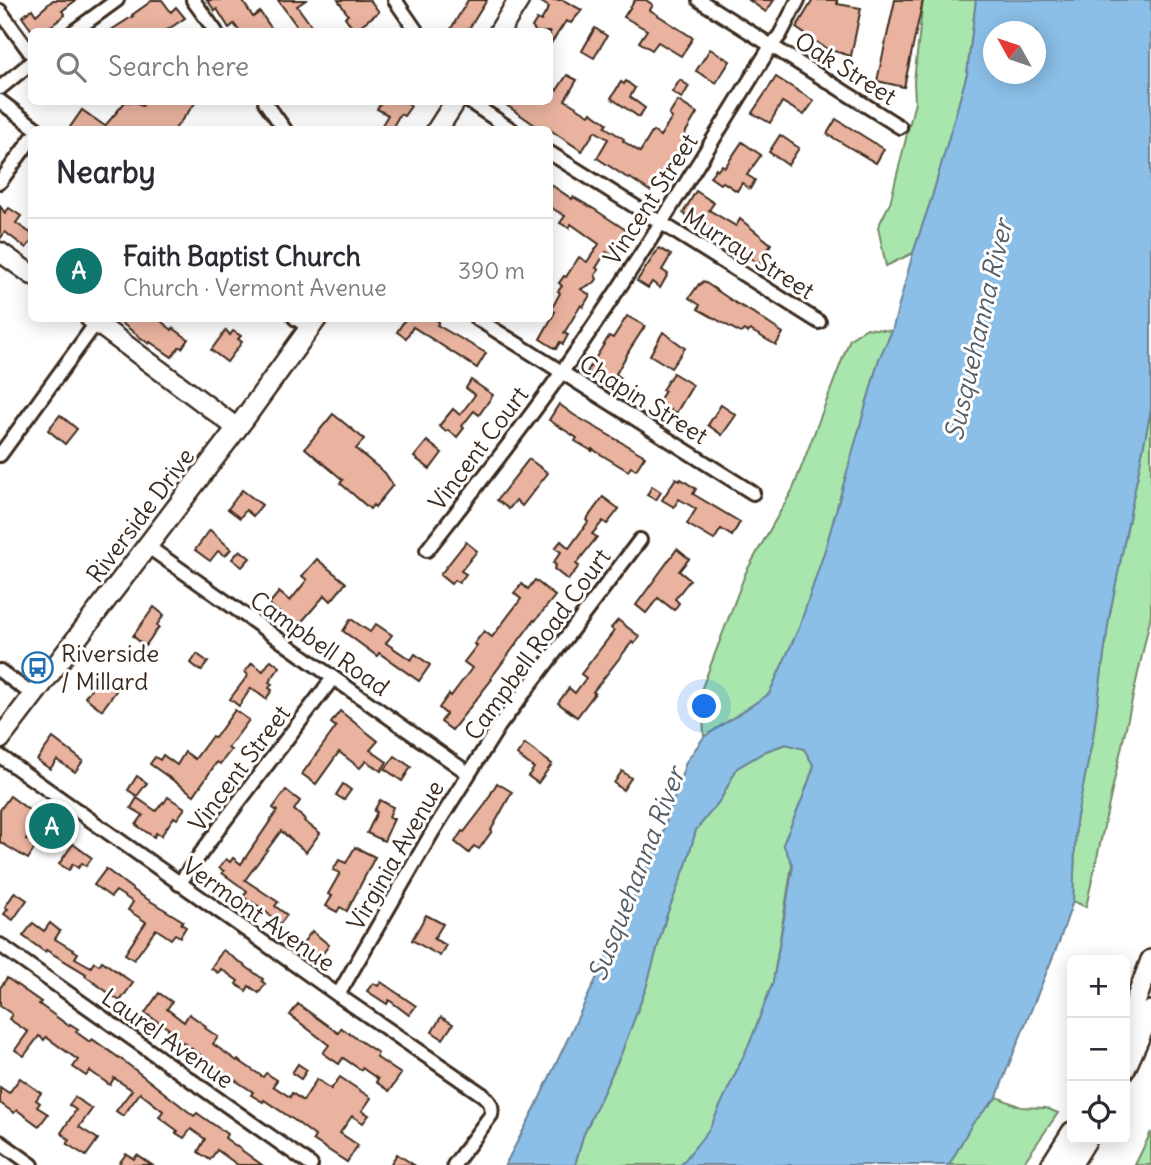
<!DOCTYPE html>
<html lang="en">
<head>
<meta charset="utf-8">
<style>
  :root { --surface:#fff; --page:#f7f7f7; --text:#2b2b33; --muted:#7c7c81; --line:#e1e1e2; --accent:#0f766e }
  body { margin:0; font-family:Delius,sans-serif; background:var(--page); color:var(--text) }
  .controls { position:absolute; right:21px; bottom:21px; display:grid; overflow:hidden; border-radius:10px; box-shadow:0 4px 18px #0003 }
  .controls button { width:63px; height:63px; display:grid; place-items:center; padding:0; border:0; border-bottom:2px solid var(--line); background:var(--surface); color:var(--text); font:35px sans-serif }
  .compass { position:absolute; left:983px; top:21px; width:63px; height:63px; border-radius:50%; background:var(--surface); box-shadow:0 4px 18px #0003; rotate:310deg }
  .you { position:absolute; left:705px; top:707px; width:24px; height:24px; margin:-18px; border:5px solid #fff; border-radius:50%; background:#1a73e8; box-shadow:0 0 0 10px #1a73e833 }
  .badge { display:grid; place-items:center; width:46px; height:46px; border-radius:50%; background:var(--accent); color:#fff; font-size:23px; font-weight:700 }
  .pin { position:absolute; translate:-50% -50%; border:4px solid #fff; box-shadow:0 2px 7px #0006 }
  .list { margin:0; padding:0; list-style:none }
  h2 { display:flex; justify-content:space-between; align-items:center; height:91px; margin:0; padding:0 28px; font-size:30px }
  h2 small { font-size:23px; font-weight:400; color:var(--muted) }
  .list li { display:grid; grid-template-columns:46px 1fr auto; gap:21px; align-items:center; box-sizing:border-box; height:105px; padding:0 28px; border-top:2px solid var(--line) }
  .list b { display:block; font-size:26px; white-space:nowrap }
  .list p { margin:0; font-size:23px; white-space:nowrap; color:var(--muted) }
  .list em { font-size:23px; font-style:normal; color:var(--muted) }
  .icon { flex:none; width:38px; height:38px; fill:none; stroke:currentColor; stroke-width:2; stroke-linecap:round; stroke-linejoin:round }
  .map { position:relative; flex:none; width:1151px; height:1165px; overflow:hidden }
  .search { position:absolute; background:var(--surface); box-shadow:0 4px 18px #0003; left:28px; top:28px; width:525px; height:77px; display:flex; align-items:center; gap:18px; box-sizing:border-box; padding:0 24px; border-radius:10px; color:var(--muted); font-size:26px }
  .panel { position:absolute; background:var(--surface); box-shadow:0 4px 18px #0003; left:28px; top:126px; width:525px; height:196px; border-radius:10px }
  .map>svg:first-child { display:block }
  .green { fill:#a8e6ae; stroke:#728866; stroke-width:2 }
  .water { fill:#8bbfe8; stroke:#6b8397; stroke-width:2; fill-rule:evenodd }
  .building { fill:#eab39f; stroke:#3b2a1e; stroke-width:2 }
  .lines { fill:none; stroke-linecap:round; stroke-linejoin:round }
  .street-casing { stroke:#3b2a1e; stroke-width:18 }
  .secondary-casing { stroke:#3b2a1e; stroke-width:23 }
  .primary-casing { stroke:#3b2a1e; stroke-width:24 }
  .street { stroke:#fff; stroke-width:12 }
  .secondary { stroke:#fff; stroke-width:18 }
  .primary { stroke:#fff; stroke-width:19 }
  .labels { text-anchor:middle; dominant-baseline:central; stroke-width:6; stroke-linejoin:round; paint-order:stroke }
  .street-label { font-size:24px; fill:#3b2a1e; stroke:#fff }
  .poi-label { font-size:24px; fill:#3b2a1e; stroke:#fff; text-anchor:start }
  .water-label { font-size:26px; font-style:italic; fill:#575e65; stroke:#fff }
</style>
</head>
<body>
<div class="map">
<svg width="1151" height="1165" viewBox="0 0 1151 1165">
  <rect width="100%" height="100%" fill="#fff"/>
  <filter id="ink" filterUnits="userSpaceOnUse"><feTurbulence type="fractalNoise" baseFrequency=".0143" numOctaves="2"/><feDisplacementMap in="SourceGraphic" scale="14" xChannelSelector="R" yChannelSelector="G"/><feConvolveMatrix kernelMatrix="1 2 1 2 8 2 1 2 1" color-interpolation-filters="sRGB"/></filter>
  <g filter="url(#ink)">
    <g class="green">
      <path d="M923,0h53l-9,74 -35,123 -19,56 -27,13 -8,-39 12,-24 25,-101 -1,-21z"/>
      <path d="M867,328l25,3 -13,28 -54,191 -26,78 -30,66 -65,43 -2,-49 44,-116 47,-83 57,-150z"/>
      <path d="M1151,409v206l-65,292 -13,-6 3,-80 17,-84 16,-119z"/>
      <path d="M787,744l17,5 10,17 -11,31 -30,185 -22,58 -41,89 -29,36h-106l8,-29 38,-82 25,-66 20,-71 20,-52 10,-35 25,-31 16,-31 29,-17z"/>
      <path d="M997,1097l24,10 25,1 12,5 -36,52h-73l23,-41z"/>
      <path d="M1151,1132v33h-16z"/>
    </g>
    <path class="water" d="M976,0h175v409l-42,209 -16,119 -17,84 -3,80 -14,41 -52,127 -10,28 -25,27 -23,41h-268l29,-37 41,-88 22,-58 20,-116 -10,-22 20,-47 11,-31 -10,-17 -18,-5 -20,7 -29,17 -16,31 -25,31 -10,35 -20,52 -20,71 -25,66 -38,82 -8,29h-70l30,-57 62,-131 66,-145 23,-70 18,-25 65,-43 30,-66 26,-78 54,-191 13,-28 21,-78 19,-56 35,-123zM993,32h43v42h-43z"/>
    <g class="building">
      <path d="M53,0h23l-14,11 3,4 -10,8 -13,9h-9l-11,-15 10,-8 4,6z"/>
      <path d="M153,0h9l9,12 5,-5 9,11 -21,14h-56l25,-16 -1,-1z"/>
      <path d="M207,0h35l11,17 7,-5 14,20h-34l-6,-8 -5,4 -12,-19 -2,2z"/>
      <path d="M278,0h28l-9,6 19,26h-15z"/>
      <path d="M338,0h32l9,12 -25,18 -9,-13 3,-2z"/>
      <path d="M468,0h19l-20,32h-18z"/>
      <path d="M538,0h25l19,10 -11,13 -5,-2 -16,24v-13h-14l-4,-5 5,-8 4,2 8,-14z"/>
      <path d="M635,0h11l7,5 -3,5 43,28 -12,18 -23,-14 -6,8 -13,-8 8,-12 -23,-13z"/>
      <path d="M749,0h25l-8,12z"/>
      <path d="M813,0h24v4l24,4 -10,48 -24,-7 -31,-21z"/>
      <path d="M895,0h28l-19,87 -27,-6z"/>
      <path d="M595,28l12,8 -13,22 -12,-7z"/>
      <path d="M710,49l20,12 -14,22 -20,-12z"/>
      <path d="M567,75l10,5 -12,20 24,15 2,-3 16,11 -2,4 19,12 -1,2 17,11 13,-21 7,5 12,-18 -3,-3 9,-14 19,12 -13,22 3,2 -16,24 4,2 -8,11 -4,-3 -13,20 -20,-13 -1,1 -32,-21 11,-19 -13,-8 -13,20 -32,-21h-8l-40,-28h48v-17l7,5z"/>
      <path d="M776,77l38,24 -10,14 -22,-13 -12,21 -18,-10z"/>
      <path d="M680,80l9,6 -7,12 -10,-6z"/>
      <path d="M626,81l9,7 -5,9 15,11 -6,9 -28,-19 10,-16 3,2z"/>
      <path d="M125,102h11l6,4 4,-4h50l-22,28h-106l14,-20 23,16z"/>
      <path d="M382,102h25l4,4 -7,10 -4,-2 -9,16h-12l9,-15 -11,-6z"/>
      <path d="M836,119l48,30 -8,14 -49,-29z"/>
      <path d="M780,135l19,13 -11,17 -19,-13z"/>
      <path d="M742,142l19,13 -14,20 8,5 -5,9 -8,-6 -5,8 -14,-9 -3,2 -10,-7 6,-9 2,2 4,-5 3,2z"/>
      <path d="M550,184l22,15 1,-2 21,12 35,23 -16,24 -7,-4 -10,16 3,2 -4,5 2,4 -2,3 -14,7 9,6 -7,12 -2,-2 -17,28 4,2 -5,9 -3,-2 -4,7 -16,-10 15,-27 -4,-2 9,-17 -2,-2 4,-5 -3,-3 5,-7 2,1 13,-20 8,5 12,-18 -28,-20 -2,4 -9,-5 5,-7 -15,-9z"/>
      <path d="M696,191l18,12 -5,7 27,16 4,-7 31,25 -12,20 -33,-23 1,-2 -26,-16 -2,2 -16,-12z"/>
      <path d="M0,206l5,7 4,-5 12,8 -5,7 16,11v7l-6,7 -21,-16 -5,7z"/>
      <path d="M659,248l12,7 -9,15 6,4 -8,14 -8,-6 -4,6 -11,-7z"/>
      <path d="M703,281l34,23 22,12v1l24,16 -7,12 -26,-15 -2,3 -4,-3 -3,3 -43,-24 2,-4 -11,-7 10,-14 1,1z"/>
      <path d="M627,316l18,10 -15,23 -14,25 5,4 -5,7 -17,-11 -3,4 -9,-6 22,-36 4,2z"/>
      <path d="M115,318h42l15,12 1,-2 15,11 -6,9 -3,-1 -7,10 -22,-15 -1,2z"/>
      <path d="M399,318h34l6,4 -2,3 49,28 -9,15 -64,-41 -7,11 -9,-6 7,-11z"/>
      <path d="M226,330l4,5 3,-4 8,5 -3,3 4,3 -15,20 -16,-12z"/>
      <path d="M663,332l22,16 -14,20 -21,-13z"/>
      <path d="M673,373l20,12 -17,28 -18,-11 7,-11 -3,-1z"/>
      <path d="M471,380l22,15 -14,20 -5,-4 -12,15 2,2 -7,9 -9,-7 -2,2 -7,-6 14,-17 7,6 15,-20 -9,-7z"/>
      <path d="M559,404l15,11 71,41 -9,14 -5,-3 -3,4 -36,-22v2l-17,-10 2,-3 -28,-18z"/>
      <path d="M721,405l15,10 -14,20 -14,-10z"/>
      <path d="M333,414l31,25 -8,10 29,24 8,12 -18,22 -2,-2 -3,4 -30,-26 3,-3 -38,-32z"/>
      <path d="M60,415l17,14 -12,15 -17,-14z"/>
      <path d="M427,441l15,12 -12,16 -16,-12z"/>
      <path d="M529,459l19,14 -26,33 -6,-6 -7,9 -12,-9z"/>
      <path d="M676,478l4,3 1,-2 15,10 -3,5 47,28 -8,14 -11,-7 -7,11 -27,-16 9,-15 -17,-10 -5,8 -12,-7z"/>
      <path d="M652,486l9,6 -5,8 -9,-5z"/>
      <path d="M242,490l20,15 -9,11 -7,-6 -6,8 -12,-9z"/>
      <path d="M603,497l16,12 -12,15 -4,-3 -11,13 5,3 -21,27 3,2 -11,14 -14,-11 2,-4 -3,-2 8,-11 -6,-4 6,-7 8,7 19,-26 -2,-2z"/>
      <path d="M210,530l21,19 -6,7 -7,-5 -8,10 -15,-11z"/>
      <path d="M466,542l11,9 -16,20 5,3 -7,9 -5,-3 -3,4 -11,-9z"/>
      <path d="M677,549l12,10 -10,12 11,9 -15,19 4,4 -5,7 -16,-12 -12,15 -10,-8z"/>
      <path d="M240,550l10,8 -8,9 -10,-8z"/>
      <path d="M317,559l29,24 -15,18 -6,-6 -28,32 -28,-23 10,-12 11,9 17,-21 -5,-4z"/>
      <path d="M535,580l20,16 -20,25 -1,-1 -43,58 1,1 -40,51 -11,-8 5,-8 -7,-6 10,-14 2,2 21,-28 -8,-6 13,-17 -3,-1 10,-13 8,6 29,-38 -7,-6 8,-9 6,5z"/>
      <path d="M154,607l10,8 -7,10 2,2 -14,19 -12,-10z"/>
      <path d="M351,619l19,13 6,-8 16,11 -6,8 25,17 4,-6 15,11 -11,16 -40,-28 -2,3 -34,-25z"/>
      <path d="M618,620l22,17 -6,7 -2,-2 -39,50 2,1 -18,24 -19,-14 11,-15 6,5 11,-15 -5,-4 33,-43 -3,-3z"/>
      <path d="M197,654l11,8 -7,9 -10,-8z"/>
      <path d="M271,660l9,7 -11,15 3,2 -3,4 3,2 -6,9 -15,-11 -12,18 -9,-7 18,-24 -3,-3 7,-9 11,8z"/>
      <path d="M99,678l17,13 -14,19 -17,-13z"/>
      <path d="M235,710l14,10 -21,28 3,2 -11,14 -3,-2 -23,33 -44,-31 5,-7 5,3 3,-5 14,10 8,-13 10,7 17,-23 3,2z"/>
      <path d="M340,711l38,30 -8,9 17,12 -6,9 -15,-10 -6,7 -21,-16 -23,32 -14,-10 34,-47 -5,-4z"/>
      <path d="M53,738l30,23 -8,11 -18,-12 -7,9 -13,-9z"/>
      <path d="M525,744l27,20 -14,19 -10,-7 6,-8 -17,-13z"/>
      <path d="M395,756l16,11 -9,14 -17,-12z"/>
      <path d="M622,771l9,7 -8,12 -9,-7z"/>
      <path d="M137,776l10,7 -10,13 -9,-6z"/>
      <path d="M497,783l15,9 -21,38 1,1 -13,18 -5,-3 -5,7 -14,-11 7,-11 2,1 20,-26z"/>
      <path d="M343,784l8,6 -7,10 -8,-5z"/>
      <path d="M286,790l14,11 -6,9 11,9 -1,2 16,12 -14,19 -25,-21 -36,49 33,22 -3,4 12,9 -7,9 -20,-17 -17,-10 4,-6 -25,-18 2,-2 -5,-3 7,-9 4,3 3,-4 8,6 36,-53 -4,-3z"/>
      <path d="M10,796l31,23 -15,20 10,7 -8,13 -28,-17v-32z"/>
      <path d="M168,797l17,11 -8,11 -3,-2 -13,19 -5,-3 -2,4 -18,-12 7,-10 -12,-7 6,-10 19,13 7,-9 1,1z"/>
      <path d="M380,800l13,7 -4,10 5,2 -10,22 -17,-8 10,-21 -3,-1z"/>
      <path d="M73,844l19,14 -6,8 -4,-3 -4,5 -5,-4 -4,6 -10,-6z"/>
      <path d="M355,847l20,10 -28,54 -7,-4 -3,5 -11,-6 6,-10 -4,-2 12,-21 -7,-3 6,-10 7,3z"/>
      <path d="M106,869l33,25 44,27 -2,3 5,3 -6,10 -5,-3 -4,5 -15,-10 -22,31 -9,-6 21,-32 -18,-12 5,-8 -17,-11 -5,6 -17,-12z"/>
      <path d="M15,892l12,8 -14,20 -9,-6 4,-5 -3,-2z"/>
      <path d="M426,915l17,9 -9,15 12,6 -6,11 -28,-16z"/>
      <path d="M33,923l11,8 6,-8 10,8 -5,8 23,14 -3,5 16,9 3,-5 5,3 3,-4 31,22 -13,18 -35,-25 1,-2 -40,-24 -1,2 -22,-16z"/>
      <path d="M312,931l17,14 -8,11 -18,-13z"/>
      <path d="M223,950l40,29 -1,2 3,3 -6,9 -10,-7 -3,5 -10,-7 2,-3 -17,-12 -3,4 -7,-5z"/>
      <path d="M7,978l34,24 -2,2 30,22 1,-2 8,5 -2,3 14,10 2,-3 33,23 69,54 3,-3 30,21 -2,4 37,27h-24l-21,-15 -7,10 -12,-8 7,-13 -14,-10 -7,9 -8,-5 2,-2 -19,-14 4,-6 -23,-18 -17,23 -7,-5 16,-21 -18,-12 -4,7 -20,-14 -4,5 -13,-9 5,-7 -32,-23 -2,3 -5,-4 -15,20 -9,-6 13,-18 -19,-13 3,-5 -12,-8v-18z"/>
      <path d="M381,982l35,24 -7,9 -20,-15 -2,4 -20,-13 6,-8 5,3z"/>
      <path d="M159,993l13,9 -5,7 17,13 5,-8 17,12 -1,2 13,9 -5,7 24,17 1,-1 25,17 3,-4 11,7 -4,6 17,11 2,-4 11,8 14,-22 14,10 9,-12 31,21 -9,13 7,4 -6,8 -11,-7 -12,17 18,12 -11,17 -34,-22 2,-4 -21,-16 -30,-20 -1,2 -12,-7 2,-3 -32,-21 -2,3 -12,-9 3,-3 -39,-28 -3,-3 1,-2 -24,-16z"/>
      <path d="M298,1004l40,29 3,-5 37,25 -2,4 25,17 -12,17 -13,-9 2,-3 -16,-11 -1,2 -18,-12 -4,6 -16,-11 6,-8 -39,-30z"/>
      <path d="M441,1017l12,7 -10,15 -11,-7z"/>
      <path d="M298,1064l9,6 -6,9 -9,-6z"/>
      <path d="M20,1078l21,15 -5,7 4,3 -3,4 11,7 -9,12 -22,-16 -3,3 -14,-10v-16l9,6z"/>
      <path d="M75,1097l17,12 -13,18 19,12 -12,17 -19,-12 3,-4 -9,-7 15,-23 -7,-5z"/>
      <path d="M126,1154l8,5 3,-4 15,10h-34z"/>
      <path d="M397,1154l17,11h-24z"/>
    </g>
    <g class="lines">
      <defs>
        <g id="street">
          <path d="M193,0l23,32"/>
          <path d="M395,0l22,32"/>
          <path d="M699,0l201,127"/>
          <path d="M0,11l32,44"/>
          <path d="M73,32l44,-32"/>
          <path d="M0,88l32,-26"/>
          <path d="M0,101l38,29"/>
          <path d="M265,102l20,28"/>
          <path d="M470,102l42,28"/>
          <path d="M550,153l269,169"/>
          <path d="M0,182l32,-44"/>
          <path d="M295,318l16,11"/>
          <path d="M476,318l277,175"/>
          <path d="M0,455l96,-132"/>
          <path d="M147,546l321,227"/>
          <path d="M427,550c46,-59 92,-117 135,-178 74,-106 141,-216 209,-326l9,-11 18,-35"/>
          <path d="M0,671l33,24"/>
          <path d="M0,756l338,239 145,100c7,7 10,10 8,20l-37,50"/>
          <path d="M179,884l46,-64 108,-142"/>
          <path d="M0,945l311,220"/>
          <path d="M338,995l95,-164 66,-105 141,-186"/>
          <path d="M0,1142l32,23"/>
        </g>
        <g id="secondary">
          <path d="M0,252l32,23"/>
          <path d="M90,318l147,110"/>
        </g>
        <g id="primary">
          <path d="M499,32l20,-32"/>
          <path d="M437,130l18,-28"/>
          <path d="M0,739l244,-320 73,-101"/>
          <path d="M1125,1029l26,-69"/>
          <path d="M1125,1069l26,-58"/>
          <path d="M1051,1165l21,-33"/>
          <path d="M1071,1165l16,-26"/>
        </g>
      </defs>
      <use href="#street" class="street-casing"/>
      <use href="#secondary" class="secondary-casing"/>
      <use href="#primary" class="primary-casing"/>
      <use href="#street" class="street"/>
      <use href="#secondary" class="secondary"/>
      <use href="#primary" class="primary"/>
    </g>
  </g>
  <defs>
    <symbol id="bus-ring" viewBox="-11 -11 22 22"><circle r="9.5" fill="#fff" stroke="#1f6fb2" stroke-width="1.5"/><path d="M-5-6H5V4H4V6H2V4H-2V6H-4V4H-5ZM-3.5-4V0h7V-4ZM-3.5 1.2v1.5H-2V1.2ZM2 1.2v1.5H3.5V1.2Z" fill="#1f6fb2"/></symbol>
  </defs>
  <g fill-rule="evenodd">
    <use href="#bus-ring" x="20" y="650" width="35" height="35"/>
  </g>
  <g class="labels">
    <g class="street-label">
      <text transform="translate(846 68) rotate(32)">Oak Street</text>
      <text transform="translate(650 199) rotate(-57)">Vincent Street</text>
      <text transform="translate(749 253) rotate(32)">Murray Street</text>
      <text transform="translate(644 399) rotate(32)">Chapin Street</text>
      <text transform="translate(478 448) rotate(-53)">Vincent Court</text>
      <text transform="translate(140 515) rotate(-53)">Riverside Drive</text>
      <text transform="translate(320 643) rotate(35)">Campbell Road</text>
      <text transform="translate(537 644) rotate(-54)">Campbell Road Court</text>
      <text transform="translate(239 768) rotate(-53)">Vincent Street</text>
      <text transform="translate(395 855) rotate(-60)">Virginia Avenue</text>
      <text transform="translate(259 914) rotate(35)">Vermont Avenue</text>
      <text transform="translate(168 1038) rotate(35)">Laurel Avenue</text>
    </g>
    <g class="poi-label">
      <text x="61" y="653">Riverside<tspan x="61" dy="28">/ Millard</tspan></text>
    </g>
    <g class="water-label">
      <text transform="translate(978 330) rotate(-77)">Susquehanna River</text>
      <text transform="translate(636 874) rotate(-69)">Susquehanna River</text>
    </g>
  </g>
</svg>
<div class="controls">
<button>+</button>
<button>−</button>
<button><svg class="icon" aria-label="locate" viewBox="0 0 24 24"><circle cx="12" cy="12" r="6"/><path d="M12 2v4M12 18v4M2 12h4M18 12h4"/></svg></button>
</div>
<svg class="compass" viewBox="-18 -18 36 36"><path d="M0-13l5 13h-10z" fill="#e53935"/><path d="M0 13l5-13h-10z" fill="#7c7c81"/></svg>
<div class="you"></div>
<div class="pin badge" style="left:52px;top:826px">A</div>
<div class="search"><svg class="icon" aria-label="search" viewBox="0 0 24 24"><circle cx="10" cy="10" r="6"/><path d="M15 15l6 6"/></svg>Search here</div>
<section class="panel">
<h2>Nearby<small></small></h2>
<ul class="list">
<li><span class="badge">A</span><div><b>Faith Baptist Church</b><p>Church · Vermont Avenue</p></div><em>390 m</em></li>
</ul>
</section>
</div>
</body>
</html>
